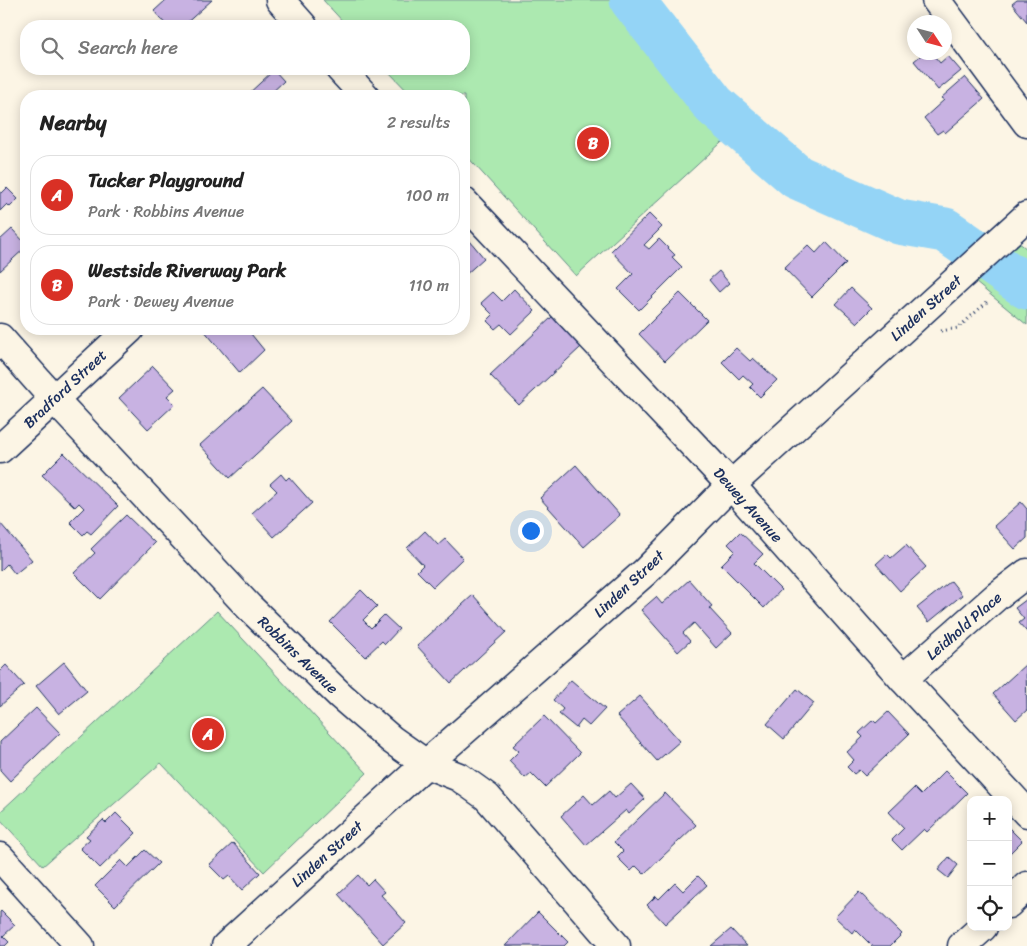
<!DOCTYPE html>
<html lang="en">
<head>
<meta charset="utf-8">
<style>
  :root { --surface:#fff; --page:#f2f2f2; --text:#222; --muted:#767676; --line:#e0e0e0; --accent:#d93025 }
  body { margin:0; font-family:Sriracha,sans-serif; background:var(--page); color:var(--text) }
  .controls { position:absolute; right:15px; bottom:15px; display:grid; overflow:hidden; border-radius:10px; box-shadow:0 2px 12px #0003 }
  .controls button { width:45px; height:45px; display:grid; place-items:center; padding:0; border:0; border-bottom:1px solid var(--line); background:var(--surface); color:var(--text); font:25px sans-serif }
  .compass { position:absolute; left:907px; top:15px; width:45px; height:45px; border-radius:50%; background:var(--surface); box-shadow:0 2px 12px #0003; rotate:126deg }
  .you { position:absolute; left:530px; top:530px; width:18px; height:18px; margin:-12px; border:4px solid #fff; border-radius:50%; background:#1a73e8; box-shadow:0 0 0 8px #1a73e833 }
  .badge { display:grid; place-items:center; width:32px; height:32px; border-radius:50%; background:var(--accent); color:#fff; font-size:16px; font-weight:700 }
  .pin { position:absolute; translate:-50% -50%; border:2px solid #fff; box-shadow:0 1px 5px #0006 }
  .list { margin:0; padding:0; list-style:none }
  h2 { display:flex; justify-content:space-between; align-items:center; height:65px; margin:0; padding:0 20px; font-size:21px }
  h2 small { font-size:16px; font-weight:400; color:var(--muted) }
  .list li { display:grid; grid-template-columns:32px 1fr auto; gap:15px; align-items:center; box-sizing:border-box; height:80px; margin:0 10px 10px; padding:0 10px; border:1px solid var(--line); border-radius:20px }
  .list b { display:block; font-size:19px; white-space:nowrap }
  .list p { margin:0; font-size:16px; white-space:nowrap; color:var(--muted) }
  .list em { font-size:16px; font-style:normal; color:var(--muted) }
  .icon { flex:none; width:28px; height:28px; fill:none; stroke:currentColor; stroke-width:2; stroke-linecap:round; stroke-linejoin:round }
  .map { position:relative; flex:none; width:1027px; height:946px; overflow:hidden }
  .search { position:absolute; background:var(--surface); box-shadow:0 2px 12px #0003; left:20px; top:20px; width:450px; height:55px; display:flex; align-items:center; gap:12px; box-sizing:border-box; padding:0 18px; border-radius:20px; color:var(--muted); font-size:19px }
  .panel { position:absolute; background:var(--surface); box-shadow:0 2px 12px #0003; left:20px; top:90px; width:450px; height:245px; border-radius:20px }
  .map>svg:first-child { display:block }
  .green { fill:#ace9b0; stroke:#648c87 }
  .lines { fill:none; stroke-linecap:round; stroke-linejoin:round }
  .river { stroke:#94d4f6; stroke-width:45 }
  .building { fill:#c8b2e2; stroke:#1b2f5e }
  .minor-casing { stroke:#1b2f5e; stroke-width:31 }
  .path { stroke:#1b2f5e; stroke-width:3; stroke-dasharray:1 4; stroke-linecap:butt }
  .minor { stroke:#fcf5e5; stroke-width:28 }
  .labels { text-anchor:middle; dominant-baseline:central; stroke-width:4.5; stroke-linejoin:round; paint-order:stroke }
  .street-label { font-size:15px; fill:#1b2f5e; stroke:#fcf5e5 }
</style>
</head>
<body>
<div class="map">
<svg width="1027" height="946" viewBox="0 0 1027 946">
  <rect width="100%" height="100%" fill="#fcf5e5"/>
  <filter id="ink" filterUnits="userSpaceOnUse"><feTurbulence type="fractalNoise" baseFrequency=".02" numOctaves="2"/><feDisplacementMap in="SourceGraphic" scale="10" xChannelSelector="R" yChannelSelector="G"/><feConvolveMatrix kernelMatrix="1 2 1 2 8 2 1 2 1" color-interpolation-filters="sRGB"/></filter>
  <g filter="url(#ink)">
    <g class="green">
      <path d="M323,0h289l121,132 -157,144 -112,-123v-57h-52l-26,-27h78v-43h-117z"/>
      <path d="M1018,242l9,7v76l-52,-43z"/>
      <path d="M217,611l150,162 -103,99 -103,-109 -118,103 -43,-47v-7z"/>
    </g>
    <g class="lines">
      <path class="river" d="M632,0l82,105 83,72 102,45 46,8 82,57"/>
    </g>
    <g class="building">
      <path d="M166,0h46l-29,26h-16l-13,-15z"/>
      <path d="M1017,0h10v22l-15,-18z"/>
      <path d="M925,52h6l9,11 8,-7 13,15 -23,19 -24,-29z"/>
      <path d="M274,70l10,11 -16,15h-22z"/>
      <path d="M965,77l19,22 -39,34 -2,-3 -6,4 -13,-16 20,-18 -3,-2z"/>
      <path d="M7,188l11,11 -8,8 -3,-3 -7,7v-20l2,2z"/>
      <path d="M649,214l13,13 -18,18 5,4 10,-10 16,16 -3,2 10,10 -43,43 -21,-21 15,-15 -22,-23z"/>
      <path d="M12,229l14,15v3l-26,24v-31z"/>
      <path d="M470,241l14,17 -20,18v-30z"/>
      <path d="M826,242l20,21 -34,34 -28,-29 24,-23 8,8z"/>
      <path d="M719,271l10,12 -10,9 -10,-12z"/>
      <path d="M851,288l21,20 -15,15 -21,-19z"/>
      <path d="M514,289l21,22 -24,23 -10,-10 -6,5 -8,-8 6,-6 -12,-12 12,-11 9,9z"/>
      <path d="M680,293l27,27 -42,41 -26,-27z"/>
      <path d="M552,317l29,30 -62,58 -29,-30z"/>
      <path d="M203,329h44l17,21 -24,23z"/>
      <path d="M736,348l14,13 3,-3 24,22 -17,17 -10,-10 3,-3 -10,-9 -4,4 -17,-17z"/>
      <path d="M153,366l22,23 -8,7 8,8 -27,25 -29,-31z"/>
      <path d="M262,389l30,32 -62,57 -30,-33z"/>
      <path d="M64,453l54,53 -27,28 -4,-3 -4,4 -13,-13 14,-14 -5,-5 -4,4 -33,-32z"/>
      <path d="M576,465l44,50 -36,32 -44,-49z"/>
      <path d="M281,474l5,6 3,-3 23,26 -38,34 -22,-24 25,-22 -7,-7z"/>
      <path d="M1021,502l6,7v29l-12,11 -21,-23z"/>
      <path d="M126,515l29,28 -55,56 -26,-26 21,-20 -4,-4z"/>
      <path d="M0,523l32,37 -17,14 -8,-10 -7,7z"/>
      <path d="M425,531l13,14 7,-6 18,19 -30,29 -16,-16 6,-6 -16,-17z"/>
      <path d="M740,532l23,22 -9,9 27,27 -17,18 -43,-43 14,-14 -7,-7z"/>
      <path d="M906,545l20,22 -26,24 -24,-27 11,-10 4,4z"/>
      <path d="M689,580l23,26 -3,2 23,25 -16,15 -22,-25 -11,10 7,8 -12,11 -37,-42 15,-13 6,7z"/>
      <path d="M951,581l11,14 -33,27 -12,-14z"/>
      <path d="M361,590l16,16 -14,14 8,8 13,-13 15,14 -14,15 -3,-3 -17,16 -35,-35z"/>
      <path d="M473,595l33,37 -55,51 -34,-37z"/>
      <path d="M1027,599v33l-8,-9 5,-4 -9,-11z"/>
      <path d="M64,662l23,29 -28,23 -23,-28z"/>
      <path d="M1026,664l1,46 -11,10 -23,-26z"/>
      <path d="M6,665l18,20 -24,21v-35z"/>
      <path d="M571,680l34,29 -16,17 -7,-6 -6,8 -17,-14 4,-5 -10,-9z"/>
      <path d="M797,689l17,14 -30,36 -17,-15z"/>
      <path d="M640,696l40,45 -23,20 -40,-45z"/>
      <path d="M36,708l24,25 -50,48 -10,-11v-28z"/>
      <path d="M888,712l21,22 -44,42 -6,-6 -5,4 -7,-7 7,-7 -7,-8 16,-15 -4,-4 14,-13 3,3z"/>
      <path d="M544,716l36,37 -35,34 -14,-14 -6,5 -16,-17 10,-10 -6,-5z"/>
      <path d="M945,771l22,22 -40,39 -3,-3 -22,21 -10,-10 12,-12 -15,-16 25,-24 7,7z"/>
      <path d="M631,784l14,15 -16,15 -3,-4 -40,35 -25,-29 23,-21 9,10 16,-14 6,7z"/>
      <path d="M665,793l31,32 -52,49 -8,-8 -5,5 -14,-14 6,-6 -9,-9z"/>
      <path d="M116,813l20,20 -36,35 -20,-20 10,-9 -4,-3 17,-16 3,3z"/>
      <path d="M1008,827l14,14 -14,14z"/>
      <path d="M233,843l27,30 -18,17 -13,-14 -5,4 -15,-15z"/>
      <path d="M145,850l14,13 -44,43 -20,-20 26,-26 7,7z"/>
      <path d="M949,857l9,8 -10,13 -10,-8z"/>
      <path d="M358,875l9,10 6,-6 12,13 -4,3 25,28 -23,21 -45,-50z"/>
      <path d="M698,876l9,9 -42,39 -18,-19 9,-9 3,3 16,-16 8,8z"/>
      <path d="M859,892l43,42 -12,12h-18l-17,-17 -3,4 -17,-16z"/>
      <path d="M1,911l14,14 -12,11 6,6 -4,4h-5v-34z"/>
      <path d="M538,912l30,30 -4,4h-59z"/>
      <path d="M731,929l16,17h-36z"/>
    </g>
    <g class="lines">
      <defs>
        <g id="minor">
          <path d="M280,0l23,26"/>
          <path d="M936,0l91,123"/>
          <path d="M340,69l25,27"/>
          <path d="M464,202l267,283 172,194 124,134"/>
          <path d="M0,338l54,61 195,208 92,89 51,44 34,24 33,13 28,20 129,149"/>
          <path d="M0,449l130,-120"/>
          <path d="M903,679l94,-83 30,-23"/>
          <path d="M0,857l80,89"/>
          <path d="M1008,904l19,-18"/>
          <path d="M226,946l200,-182 219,-192 86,-87 296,-269"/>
          <path d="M962,946l21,-19"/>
        </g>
      </defs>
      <use href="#minor" class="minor-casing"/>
      <path class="path" d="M941,331l17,-3 30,-27"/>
      <use href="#minor" class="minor"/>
    </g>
  </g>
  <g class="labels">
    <g class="street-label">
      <text transform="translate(926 308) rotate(-42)">Linden Street</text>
      <text transform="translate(65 389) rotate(-43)">Bradford Street</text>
      <text transform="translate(748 505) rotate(48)">Dewey Avenue</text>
      <text transform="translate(629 584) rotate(-43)">Linden Street</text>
      <text transform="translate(964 626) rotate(-41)">Leidhold Place</text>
      <text transform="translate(298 655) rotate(44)">Robbins Avenue</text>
      <text transform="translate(327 854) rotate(-42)">Linden Street</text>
    </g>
  </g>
</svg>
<div class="controls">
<button>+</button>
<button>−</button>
<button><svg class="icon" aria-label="locate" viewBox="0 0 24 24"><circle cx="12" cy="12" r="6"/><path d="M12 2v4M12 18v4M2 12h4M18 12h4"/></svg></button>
</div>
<svg class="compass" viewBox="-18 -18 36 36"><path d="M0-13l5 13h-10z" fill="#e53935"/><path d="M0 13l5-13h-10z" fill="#767676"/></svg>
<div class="you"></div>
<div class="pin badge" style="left:208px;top:734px">A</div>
<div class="pin badge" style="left:593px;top:143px">B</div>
<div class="search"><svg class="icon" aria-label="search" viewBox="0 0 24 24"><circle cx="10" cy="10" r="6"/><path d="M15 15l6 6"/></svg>Search here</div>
<section class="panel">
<h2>Nearby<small>2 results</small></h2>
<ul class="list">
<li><span class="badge">A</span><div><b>Tucker Playground</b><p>Park · Robbins Avenue</p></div><em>100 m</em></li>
<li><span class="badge">B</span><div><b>Westside Riverway Park</b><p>Park · Dewey Avenue</p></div><em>110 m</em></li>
</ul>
</section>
</div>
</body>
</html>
